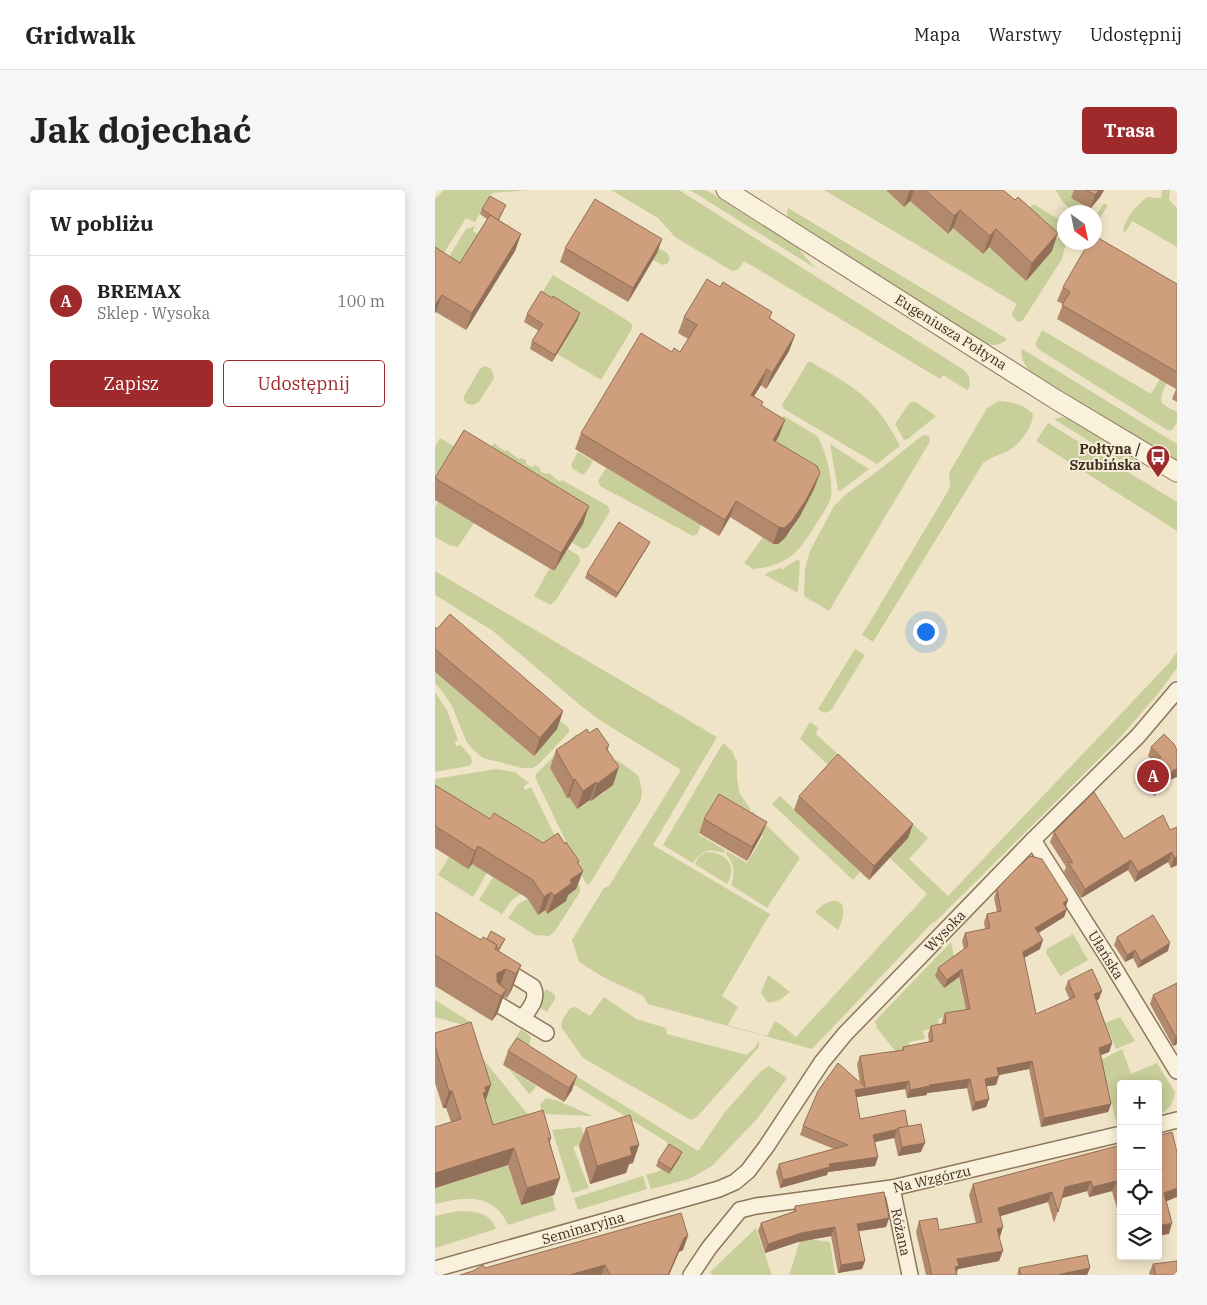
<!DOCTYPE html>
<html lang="pl">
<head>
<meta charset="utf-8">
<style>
  :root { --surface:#fff; --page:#f6f6f6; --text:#222; --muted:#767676; --line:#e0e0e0; --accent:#9e2a2b }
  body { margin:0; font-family:"IBM Plex Serif",serif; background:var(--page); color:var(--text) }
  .controls { position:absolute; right:15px; bottom:15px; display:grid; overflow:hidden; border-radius:5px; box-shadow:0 2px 12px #0003 }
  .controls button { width:45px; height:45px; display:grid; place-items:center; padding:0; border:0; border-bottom:1px solid var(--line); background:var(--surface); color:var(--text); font:25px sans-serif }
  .compass { position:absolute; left:622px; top:15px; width:45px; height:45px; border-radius:50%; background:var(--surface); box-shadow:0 2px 12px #0003; rotate:147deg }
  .you { position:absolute; left:490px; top:441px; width:18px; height:18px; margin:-12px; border:4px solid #fff; border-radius:50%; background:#1a73e8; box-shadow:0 0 0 8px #1a73e833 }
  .badge { display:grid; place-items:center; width:32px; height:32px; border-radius:50%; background:var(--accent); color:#fff; font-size:16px; font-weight:700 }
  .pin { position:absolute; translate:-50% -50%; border:2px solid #fff; box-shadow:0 1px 5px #0006 }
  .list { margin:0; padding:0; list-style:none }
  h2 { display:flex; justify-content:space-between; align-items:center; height:65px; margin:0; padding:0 20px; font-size:21px }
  h2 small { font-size:16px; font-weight:400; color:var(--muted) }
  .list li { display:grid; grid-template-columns:32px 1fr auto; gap:15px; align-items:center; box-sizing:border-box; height:90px; padding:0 20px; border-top:1px solid var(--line) }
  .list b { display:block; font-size:19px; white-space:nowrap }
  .list p { margin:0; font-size:16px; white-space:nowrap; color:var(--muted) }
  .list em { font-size:16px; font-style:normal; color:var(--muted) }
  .actions { display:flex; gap:10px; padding:15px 20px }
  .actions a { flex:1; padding:11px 0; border:1px solid var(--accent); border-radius:5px; text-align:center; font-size:18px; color:var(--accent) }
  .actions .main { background:var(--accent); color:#fff }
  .icon { flex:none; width:28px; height:28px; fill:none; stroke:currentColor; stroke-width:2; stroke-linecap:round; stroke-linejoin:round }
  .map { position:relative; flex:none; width:742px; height:1085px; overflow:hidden; border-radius:5px }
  header { display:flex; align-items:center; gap:30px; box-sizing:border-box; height:70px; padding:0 25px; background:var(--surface); border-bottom:1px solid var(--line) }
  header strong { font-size:24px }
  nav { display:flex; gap:28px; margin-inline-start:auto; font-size:18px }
  .intro { display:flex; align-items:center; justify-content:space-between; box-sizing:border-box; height:120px; padding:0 30px }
  h1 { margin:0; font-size:35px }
  .button { padding:12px 22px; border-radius:5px; background:var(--accent); color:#fff; font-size:18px; font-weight:700 }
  main { display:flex; gap:30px; padding:0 30px }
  aside { flex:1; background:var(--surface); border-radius:5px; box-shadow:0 2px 12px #0003 }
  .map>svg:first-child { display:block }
  .green { fill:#c9cf9b }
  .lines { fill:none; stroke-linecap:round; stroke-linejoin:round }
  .minor-casing { stroke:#8d765c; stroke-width:18 }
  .tertiary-casing { stroke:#8d765c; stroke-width:21 }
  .minor { stroke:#faf1dc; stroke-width:15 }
  .tertiary { stroke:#faf1dc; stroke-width:19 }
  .wall { fill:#b2896c }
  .shaded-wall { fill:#916f58 }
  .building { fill:#cf9f7d; stroke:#916f58 }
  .labels { text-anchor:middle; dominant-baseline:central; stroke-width:4; stroke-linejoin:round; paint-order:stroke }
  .street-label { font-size:14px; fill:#3d2e20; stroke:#f7eed8 }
  .poi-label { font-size:14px; font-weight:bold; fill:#3d2e20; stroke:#f7eed8; text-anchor:end }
</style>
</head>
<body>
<header>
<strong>Gridwalk</strong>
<nav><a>Mapa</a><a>Warstwy</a><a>Udostępnij</a></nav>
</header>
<div class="intro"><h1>Jak dojechać</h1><a class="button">Trasa</a></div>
<main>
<aside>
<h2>W pobliżu<small></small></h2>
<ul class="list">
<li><span class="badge">A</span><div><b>BREMAX</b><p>Sklep · Wysoka</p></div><em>100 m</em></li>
</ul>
<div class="actions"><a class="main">Zapisz</a><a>Udostępnij</a></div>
</aside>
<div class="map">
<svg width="742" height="1085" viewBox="0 0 742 1085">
  <rect width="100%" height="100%" fill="#f0e4c8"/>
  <g class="green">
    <path d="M9,0h85l-37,3 -17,29 -9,-4 -31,49v-68z"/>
    <path d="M176,0h68l285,180 5,6 1,10 -3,4 -24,-15 -3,4 -196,-118 -6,9 -6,1 -57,-34 -17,-19z"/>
    <path d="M255,0h16l92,58 17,20z"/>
    <path d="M389,0h66l14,17 6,-6 37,33 6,-6 30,26 6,-7 37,33 23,-36 15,-11 1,9 1,1 -4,16 -37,58 -3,4 -4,1 -5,-5 -1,-4 5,-9z"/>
    <path d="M621,0h20l-5,8 26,16 7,-11 4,2 -12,19 -1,1v-13c-22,0 -29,-2 -39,-22z"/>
    <path d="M727,0h8l-1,10 8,8v39l-45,-26 -7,12 -2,-3c3,-13 14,-25 24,-33l14,1z"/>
    <path d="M599,14l24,15 5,7 -13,10 -35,-17z"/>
    <path d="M353,18l219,131c-6,6 -12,7 -20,5l-199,-125 -1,-5z"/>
    <path d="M40,36l-2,5 8,5 -27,43 -14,-8 26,-42z"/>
    <path d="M210,50l22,13 3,5 -3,6 -4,1 -10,-5z"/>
    <path d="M118,85l69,42 10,7v5l-31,51 -62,-37 -1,-44z"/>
    <path d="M607,140l109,64 9,-15 17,-11c-5,7 -21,28 -14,36 3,3 10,6 14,8v10l-5,8h-5l-129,-81 -3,-5z"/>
    <path d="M587,159l155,95v18l-147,-91c-6,-7 -10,-13 -8,-22z"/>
    <path d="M373,172h3c44,26 65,36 89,84l-23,18 -93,-55 -2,-4z"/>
    <path d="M50,176c7,2 8,5 9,12l-15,24 -6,3 -6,-1 -3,-4v-4l16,-27z"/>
    <path d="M564,211c14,1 24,3 34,13 0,11 -10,25 -18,32 -8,8 -22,9 -32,17l-110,179 -11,-7 86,-144 2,-5 -1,-13 4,-7 34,-58z"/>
    <path d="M475,212h6l20,14 -28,23 -4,1 -9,-16z"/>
    <path d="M349,226l33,20c9,14 18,48 13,64 -3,8 -9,16 -14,24 -16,27 -28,42 -63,45l-9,-6 19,-26 10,7 12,-6 7,-8 22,-41 -40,-45 6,-26z"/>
    <path d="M627,227l8,2 73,46 -5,7 -84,-53z"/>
    <path d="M613,233l129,79v29l-141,-90z"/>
    <path d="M488,245l6,1 1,3 -1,4 -100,168 -22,-13 -3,-3 1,-26 5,-18 24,-45 12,-12 28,-20z"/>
    <path d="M5,248l17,10 -22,37v-38z"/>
    <path d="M59,253l11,8 2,-1 12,9 2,-1 5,2v4l6,3 3,-2 5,3v3l6,3 3,-1 11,9 2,-2 46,26 2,5 -22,36 -5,2 -12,-7 -89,-79z"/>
    <path d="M395,254l39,25 -29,22 -2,-1z"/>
    <path d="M143,262l15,9 -6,10 -4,4 -11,-7 -1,-3z"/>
    <path d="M171,278l95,57 -4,9 -4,2 -93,-50 -2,-5z"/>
    <path d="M3,312l36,21 -16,24 -9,-2 -14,-8v-30z"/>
    <path d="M133,359l11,7 1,6 -24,38 -6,5 -16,-9 15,-27 5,2z"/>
    <path d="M362,370h2l1,2 -2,29 -2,1 -31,-17 2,-2 13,-5 3,2 2,-3z"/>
    <path d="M0,381l282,166 -64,108 117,69 -48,82 16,11 -10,18 39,11 8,-15 8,5 13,11 131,-143 -37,-36 18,-20 -108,-99 9,-16h3l6,5 -2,6 112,104 -19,21 39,37 221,-233 8,-11v16l-20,27 -41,47 -181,180h-2l-121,127 -164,-45 -5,-8 -38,-18 -26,-16 -7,-22 32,-52 5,-2 72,-116 -80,-49 -21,-16 -87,-74 -58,-36z"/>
    <path d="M420,459l10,6 -33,54 -2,2 -6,2 -6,-4z"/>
    <path d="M0,482l99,84 22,-27 -11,-20 24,19v4l-29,31 -7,5h-11l-39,-10 -9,-7 -8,-10 -14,-35 -8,-12 -9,-11z"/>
    <path d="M0,502l12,18 11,30 -3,2 1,4 5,-1 10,12 1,6 -3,3 -34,6z"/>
    <path d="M141,544l35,23 -54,26 10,14h2l8,12 28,-17 -3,-22 15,-10 17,12 5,5 3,15 -1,8 -52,85 -4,-3 -16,-33 1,-1 -1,-4h-2l-32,-67 1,-3z"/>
    <path d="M288,553l9,8 5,11v15l2,15 12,18 -8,14 -30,-16 -15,26 27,16 -1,3c-15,-5 -22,-3 -31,10l-30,-18z"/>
    <path d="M61,579l19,3 14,11 -6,4 3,3 5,-3 49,100v5l-25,39 -6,5 -14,-1 -27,-17 10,-14 9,-5 11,15 7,-4 2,4 18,-13 -130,-94v-28z"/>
    <path d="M345,606l80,76 -7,8 -81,-76z"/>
    <path d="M317,621l48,47 -33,50 -36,-23c4,-13 4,-20 -5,-31l1,-3 20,12 16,-27 -19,-11z"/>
    <path d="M271,662c20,0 32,13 21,32l-32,-20 4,-8z"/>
    <path d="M14,667l19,12 4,-5 15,9 -14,24 -35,-22z"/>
    <path d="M58,687l32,14 -13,9 -10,14 -23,-14z"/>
    <path d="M396,711h6l5,3c3,10 0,17 -4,26l-23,-18 9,-8z"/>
    <path d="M638,744l15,26 -28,16 -14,-23 1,-4z"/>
    <path d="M516,752l15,70 -28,7 1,7 -16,5 2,8 -16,3v7l-13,3 -20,-25 1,-2 -3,-3z"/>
    <path d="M333,785l22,17c-7,5 -13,12 -23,10l-6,-9z"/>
    <path d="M111,799l9,6v4l-8,13 -11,-7z"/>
    <path d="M169,807l32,22 30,9 1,6 80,21 9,-9 2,-6 1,7 -62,70 -6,3 -108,-62 -22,-31 2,-8 7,-11 6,-1 14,9z"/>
    <path d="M0,810l37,23 -12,1 -25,-7z"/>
    <path d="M685,827l15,24 -19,8 -11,-26z"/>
    <path d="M86,839l10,8 -2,10 169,104 27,-39 37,-42 7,-4 18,12 -30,41 -45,47 -23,13 -38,10 -5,-14 11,-3 5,-3 7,5 -2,-32 -156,-96z"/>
    <path d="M31,848l69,85 -48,19z"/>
    <path d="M687,859l9,25 26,-11 18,29c-2,11 -5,19 -17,22v-30h-37v40l-4,1 -16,-65z"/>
    <path d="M74,879l27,17 -4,6 -3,2z"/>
    <path d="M111,908l10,2 37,16 -47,-2 -4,-2 -2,-7z"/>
    <path d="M146,937l6,16 -14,4 16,41 -17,5 -20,-63z"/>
    <path d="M73,975l13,40 31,-9 4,14 -48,15c-15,-33 -44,-28 -73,-21v-16z"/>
    <path d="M208,986l4,13 -69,21 -4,-12z"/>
    <path d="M23,1021c16,0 32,1 38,18l-61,19v-32z"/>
    <path d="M321,1038l16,47h-59l-3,-3z"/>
    <path d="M366,1048l29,4 5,32 3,1h-49z"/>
  </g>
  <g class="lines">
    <defs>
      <g id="minor">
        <path d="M598,650l77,121 67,110"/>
        <path d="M64,776l34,21c6,12 -4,22 -11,32"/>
        <path d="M61,813l50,30"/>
        <path d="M723,935l19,-5"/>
        <path d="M457,998l18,87"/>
        <path d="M305,1020l16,-4 136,-18 229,-54"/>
        <path d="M0,1079l284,-80 16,-7 13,-11 18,-24 56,-85 23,-28 188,-194 105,-104 39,-46"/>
        <path d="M256,1085l18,-27 31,-38"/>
      </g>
      <path id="tertiary" d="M291,0l329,209 122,73"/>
    </defs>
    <use href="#minor" class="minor-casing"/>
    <use href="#tertiary" class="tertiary-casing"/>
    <use href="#minor" class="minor"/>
    <use href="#tertiary" class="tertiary"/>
  </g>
  <g class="wall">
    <path d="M451,0h117l49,61 -26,30 -37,-34 -6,7 -30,-26 -5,6 -38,-33 -6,6z"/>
    <path d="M639,0h30l-4,7 -10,12 -19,-11z"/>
    <path d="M71,15l-7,15 22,14 -6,17 -49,79 -30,-18 -1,1v-66l25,16 27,-44 -7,-5 2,-5z"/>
    <path d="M227,49l-5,14 -29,49 -68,-40 5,-14z"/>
    <path d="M742,94v118l-5,-3 4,-10 -119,-70 6,-15 -6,-3 6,-14z"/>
    <path d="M285,97l52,25 -2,6 25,17 -6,16 -23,38 -5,-4 -7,11 9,6 -2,4 18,30 -4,6 45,31 -6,16 -14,27 -15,22 -7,6h-5l-43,-27 -11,19 -144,-87 6,-16 91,-81h8l8,-13 -10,-6 6,-16z"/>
    <path d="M117,108l25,23 -25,41 -22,-13 2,-8 7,-10 -15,-9 3,-8z"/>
    <path d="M0,288l148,46 -29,47 -119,-71z"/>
    <path d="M215,352l-2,4 -32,52 -31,-20 2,-5z"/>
    <path d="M0,437l128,84 -6,18 -23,27 -99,-84z"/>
    <path d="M154,543l20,12 -1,5 5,35 -22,16 -1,-1 -13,9 -8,-12 -2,1 -17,-30 6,-18z"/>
    <path d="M729,544l6,46 -16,16 -8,-18 4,-9 5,-6 -7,-7 3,-9z"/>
    <path d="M0,595l55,34 53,24 35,21 5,7 -7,18 -8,6 -2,6 -19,13 -2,-4 -7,5 -11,-17 -55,-34 -4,5 -33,-21z"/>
    <path d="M364,606l114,28 -5,14 -39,42 -75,-70z"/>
    <path d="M728,625l14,50 -6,3 -3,-6 -33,20 -7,-12 -47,28 -17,-26 2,-5 -16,-25 4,-10 70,7z"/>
    <path d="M269,629l63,3 -6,14 -14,25 -48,-28z"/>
    <path d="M562,699l71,11 -2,7 -2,10 -26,16 2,16 -16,9 12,56 34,-14 -5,-11 3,-8 31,18 -2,1 15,43 -3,9 -8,3 10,49 -3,8 -67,15 -12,-58 -30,6 -3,10 -10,1 3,13 -3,8 -14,4 -5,-23 -40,5v2l-20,3 -2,-9 -49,8 4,22 48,8 13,25 -23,4 -4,-18 -19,4 3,15 -3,9 -47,6 -1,3 -47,13 -4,-16 3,-8 55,-15 -34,-14 3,-9 57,-43 -3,-19 3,-8 42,-6 1,-3 26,-5 -1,-8 3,-8 11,-2v-2l3,-9 21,-3 -7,-33 -15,11 -9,-12 3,-8 26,-19 -2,-8 3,-8 20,-4 -1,-7 3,-8 10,-2 -3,-14z"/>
    <path d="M0,722l46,28 6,-1h18l-6,12 22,14 -9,24 -5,9 -4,-1 -6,17 -5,7 -57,-35z"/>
    <path d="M682,747l51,14 -30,17 -5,-10 -8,4 -11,-17z"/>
    <path d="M742,793v61l-4,2 -23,-42 3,-9z"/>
    <path d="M0,843l51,67 7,25 58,13 -1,5 10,35 -6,17 -33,10 -13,-40 -73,23v-61l16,-5 -5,-14h-3l-8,-25z"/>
    <path d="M73,861l64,39 -8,12 -61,-37z"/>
    <path d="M151,938l47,35 -4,1 -3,9 -36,11 -11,-38z"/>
    <path d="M686,955v77l-9,-31 -23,6 -2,-6 -25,7 -8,25 -6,-21 -48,14 -1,45 -41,8 -2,4 1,2h-31l-10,-43 3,-11 20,9 37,-7 -7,-28 4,-11z"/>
    <path d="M245,967l-11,17 -13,-8 2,-5z"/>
    <path d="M360,1016l94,12 -3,9 -27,4 6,30 -3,8 -24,4 -7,-37 -33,6 -33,11 -7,-22 3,-8 32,-11z"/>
    <path d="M248,1060l-4,2 -10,23h-209l25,-7z"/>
    <path d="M718,1074l24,11h-27l-1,-2z"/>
    <path d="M584,1078h71l-3,7h-70z"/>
  </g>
  <g class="shaded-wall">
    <path d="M475,0h4l-4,11 -6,6z"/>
    <path d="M664,0h5l-4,7 -10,12 5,-14z"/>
    <path d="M525,20l-7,18 -5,6 6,-18z"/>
    <path d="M561,39l-7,18 -6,7 7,-18z"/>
    <path d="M623,43l-6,18 -26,30 6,-18z"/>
    <path d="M86,44l-6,17 -49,79 6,-17z"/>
    <path d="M227,49l-5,14 -29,49 5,-14z"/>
    <path d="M7,105l-6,17 -1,1v-8z"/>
    <path d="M145,123l-3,8 -25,41 3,-7z"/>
    <path d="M360,145l-6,16 -23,38 6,-16z"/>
    <path d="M332,179l-6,16 -16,26 6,-16z"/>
    <path d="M350,230l-6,16 -12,20 6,-16z"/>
    <path d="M385,283l-6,16 -14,27 -15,22 -7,6h-5l6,-17z"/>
    <path d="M301,311l-6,16 -11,19 6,-16z"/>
    <path d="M154,316l-6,18 -29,47 7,-18z"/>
    <path d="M215,352l-2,4 -32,52 2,-5z"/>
    <path d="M128,521l-6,18 -23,27 6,-18z"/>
    <path d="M184,577l-6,18 -22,16 6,-17z"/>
    <path d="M742,579v8l-7,3 -16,16 3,-10 17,-16z"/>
    <path d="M140,589l-6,18 -2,1 6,-18z"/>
    <path d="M161,592l-6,18 -13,9 6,-18z"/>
    <path d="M332,632l-6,14 -14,25 5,-14z"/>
    <path d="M478,634l-5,14 -39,42 5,-14z"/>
    <path d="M43,656l-6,18 -4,5 7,-18z"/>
    <path d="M737,662l-4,10 -33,20 3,-10z"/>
    <path d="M742,667v8l-6,3 3,-10z"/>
    <path d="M696,670l-3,10 -47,28 4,-9z"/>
    <path d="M144,671l-7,17 11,-7 -7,18 -8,6 -2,6 -19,13 7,-18 23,-34z"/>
    <path d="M116,702l-6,18 -7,5 6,-18z"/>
    <path d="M633,710l-3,8 -2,-5z"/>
    <path d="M632,719l-3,8 -32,20 3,-9z"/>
    <path d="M608,750l-3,9 -20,11 3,-8z"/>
    <path d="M735,753l-2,8 -30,17 3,-7z"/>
    <path d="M700,760l-2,8 -8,4 2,-7z"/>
    <path d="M86,775l-9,24 -5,9 9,-24z"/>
    <path d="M71,779l-9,24 -6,-3 6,-17z"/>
    <path d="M527,779l-3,8 -15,11 3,-8z"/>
    <path d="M71,800l-9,24 -5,7 9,-25z"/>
    <path d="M667,801l-3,8 -8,4 3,-9z"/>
    <path d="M741,847h1v7l-4,2z"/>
    <path d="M677,853l-3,9 -13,5 3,-9z"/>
    <path d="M597,871l-3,8 -35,7 3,-8z"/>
    <path d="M142,886l-5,14 -8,12 5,-14z"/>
    <path d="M564,886l-3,9 -15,2 4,-8z"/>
    <path d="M535,889l-3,9 -40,5v2l-20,3 3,-8 19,-5z"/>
    <path d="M474,891l-4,8 -53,9 3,-8z"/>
    <path d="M56,895l-6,17 -5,7 5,-22z"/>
    <path d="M14,901h3l-6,17h-3z"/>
    <path d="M554,909l-3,8 -14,4 3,-9z"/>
    <path d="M676,914l-3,8 -67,15 3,-9z"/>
    <path d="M462,940l-3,8 -24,5 3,-8z"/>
    <path d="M490,953l-4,9 -23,4 4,-9z"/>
    <path d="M204,955l-6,18 -4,1 -3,9 -36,11 7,-18 33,-19z"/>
    <path d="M79,958l-6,17 -73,23v-15z"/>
    <path d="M247,962l-2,5 -11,17 2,-5z"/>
    <path d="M443,967l-3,9 -47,6 -1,3 -47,13 3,-8 46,-16z"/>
    <path d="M125,988l-6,17 -33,10 6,-17z"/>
    <path d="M656,991l-4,10 -25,7 3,-11z"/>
    <path d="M681,991l-4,10 -23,6 4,-10z"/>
    <path d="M742,998v9l-17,7 4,-11z"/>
    <path d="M617,1002l-4,10 -54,16 4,-10z"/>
    <path d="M454,1028l-3,9 -32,5 3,-8z"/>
    <path d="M737,1033l-3,11 -11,2v-10z"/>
    <path d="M400,1037l-4,9 -33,6 -33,11 3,-9 33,-11z"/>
    <path d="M568,1037l-3,10 -7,2 4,-10z"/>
    <path d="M253,1046l-5,14 -4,2 -10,23h-1l16,-37z"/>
    <path d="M568,1061l-4,10 -41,8 -2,6h-4l5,-16z"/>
    <path d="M430,1071l-3,8 -24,4 3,-8z"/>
    <path d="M170,1075l-4,10h-32z"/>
    <path d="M655,1078l-3,7h-30z"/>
  </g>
  <g class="building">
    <path d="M490,0h78l12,10 3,-3 40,36 -26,30 -36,-34 -6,7 -30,-26 -6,6z"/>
    <path d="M651,0h13l-4,5z"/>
    <path d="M55,6l16,9 -8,15 -16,-11z"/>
    <path d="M160,9l67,40 -29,49 -68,-40z"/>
    <path d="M55,25l31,19 -49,79 -30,-18 -7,10v-58l25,16z"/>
    <path d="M660,46l82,48v88l-115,-67 8,-13 -7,-5 26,-45h6z"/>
    <path d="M272,89l13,8 3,-5 49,30 -3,6 26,17 -23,38 -5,-4 -16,26 12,7 -2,3 24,15 -12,20 44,26 3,7 -14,27 -15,22 -7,6 -5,-1 -43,-26 -11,19 -144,-87 60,-100 31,19 2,-4 6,4 17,-27 -13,-8z"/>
    <path d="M106,101l11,7 1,-2 27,17 -25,42 -23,-14 11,-17 -16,-10z"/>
    <path d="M29,240l125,76 -28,47 -126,-75z"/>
    <path d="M184,332l31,20 -32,51 -31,-20z"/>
    <path d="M15,424l113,97 -23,27 -105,-89v-22l2,2z"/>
    <path d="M162,538l12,17 -3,3 13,19 -22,17 -1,-2 -13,9 -8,-12 -2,1 -17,-30 31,-21 2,4z"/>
    <path d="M729,544l10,10 3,6v19l-3,1 -17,16 -7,-17 11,-12 -10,-10z"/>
    <path d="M403,564l75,70 -39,42 -75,-70z"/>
    <path d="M0,595l55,34 4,-6 49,30 15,-10 7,11 1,-2 13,19 -2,1 6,9 -13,9 2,3 -18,13 -3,-4 -7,5 -11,-17 -55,-34 -3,5 -40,-25z"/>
    <path d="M659,602l30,47 39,-24 7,15 7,-3v30l-3,1 -2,-6 -34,20 -7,-12 -46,29 -17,-27 5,1 -19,-31z"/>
    <path d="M284,604l48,28 -15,25 -48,-28z"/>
    <path d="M595,666l12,3 26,41 -5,3 4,6 -32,19 8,12 -20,12 13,62 39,-17 -7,-16 24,-12 10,22 -8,3 18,49 -13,5 12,56 -67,14 -12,-57 -35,7 2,8 -14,3 4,20 -14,3 -5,-23 -41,6 1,1 -20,4 -1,-9 -54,9 5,29 45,-9 3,17 -10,1v1l-25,6 5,22 -49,7 1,3 -47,13 -4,-16 69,-19 -45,-19 15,-35 20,-28 27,24 -5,-31 44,-6 -1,-3 30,-6 -2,-15 15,-3 -1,-10 25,-4 -8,-40 -15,11 -9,-12 30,-22 -3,-13 25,-5 -3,-14 14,-3 -4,-22 15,-16z"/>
    <path d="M0,722l46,28 2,-3 14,8 -2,4 26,16 -5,9 -10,-5 -9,4v9l9,8 -5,6 -66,-41z"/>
    <path d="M718,725l17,28 -29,18 -6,-11 -8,5 -10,-18z"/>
    <path d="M56,741l14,8 -6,10 -3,-2 1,-2 -10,-6z"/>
    <path d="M742,793v54h-1l-23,-42z"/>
    <path d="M36,832l20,63 -6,2 1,5 -3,1 10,32 50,-15 8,28h-3l12,40 -33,10 -13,-40 -79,25v-46l26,-8 -9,-28h-3l-14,-45v-13z"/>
    <path d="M82,848l60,38 -8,12 -61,-37z"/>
    <path d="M195,925l9,30 -9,2 2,8 -35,11 -11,-38z"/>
    <path d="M486,934l4,19 -23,4 -4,-19z"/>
    <path d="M737,942l5,20v36l-13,5 8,30 -14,3v-90z"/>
    <path d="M234,954l13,8 -11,17 -13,-8z"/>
    <path d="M686,955v54l-5,-18 -23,6 -2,-6 -26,6 -7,25 -6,-20 -54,16 5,19 -6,2 6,22 -46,8 2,7 -4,1 2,8h-25l-13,-54 18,-3 2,12 43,-8 -9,-38z"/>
    <path d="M449,1002l5,26 -32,6 8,37 -24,4 -6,-38 -34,6 -33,11 -7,-21 35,-12 -1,-5z"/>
    <path d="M246,1023l7,23 -4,2 -16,37h-58l-5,-10 -36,10h-109l13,-4 10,-6 2,3z"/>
    <path d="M652,1065l3,13 -33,7h-36l-2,-7z"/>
    <path d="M742,1071v14h-21l-3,-11z"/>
  </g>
  <defs>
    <symbol id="bus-pin" viewBox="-11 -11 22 30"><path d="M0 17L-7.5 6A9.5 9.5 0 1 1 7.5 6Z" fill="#9e2a2b" stroke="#f7eed8"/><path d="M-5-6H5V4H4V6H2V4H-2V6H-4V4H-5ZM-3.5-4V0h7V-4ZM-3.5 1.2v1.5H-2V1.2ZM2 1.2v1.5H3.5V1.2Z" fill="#fff"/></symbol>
  </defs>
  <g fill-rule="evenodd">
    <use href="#bus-pin" x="709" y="253" width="28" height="38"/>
  </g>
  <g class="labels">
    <g class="street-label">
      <text transform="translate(516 142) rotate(32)">Eugeniusza Połtyna</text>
      <text transform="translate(510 741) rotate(-46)">Wysoka</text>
      <text transform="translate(671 765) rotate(58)">Ułańska</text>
      <text transform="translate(497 989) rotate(-13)">Na Wzgórzu</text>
      <text transform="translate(148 1038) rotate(-16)">Seminaryjna</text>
      <text transform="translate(466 1042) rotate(78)">Różana</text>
    </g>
    <g class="poi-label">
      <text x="706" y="259">Połtyna /<tspan x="706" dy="16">Szubińska</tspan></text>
    </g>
  </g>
</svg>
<div class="controls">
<button>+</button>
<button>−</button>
<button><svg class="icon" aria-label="locate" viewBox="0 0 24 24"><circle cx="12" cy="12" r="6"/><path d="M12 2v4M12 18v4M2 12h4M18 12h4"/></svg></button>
<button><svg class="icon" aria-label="layers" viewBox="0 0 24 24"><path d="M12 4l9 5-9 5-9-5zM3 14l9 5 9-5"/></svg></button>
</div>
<svg class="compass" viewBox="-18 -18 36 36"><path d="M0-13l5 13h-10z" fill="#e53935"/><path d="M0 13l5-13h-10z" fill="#767676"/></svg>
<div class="you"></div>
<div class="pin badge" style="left:718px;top:586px">A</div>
</div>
</main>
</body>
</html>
